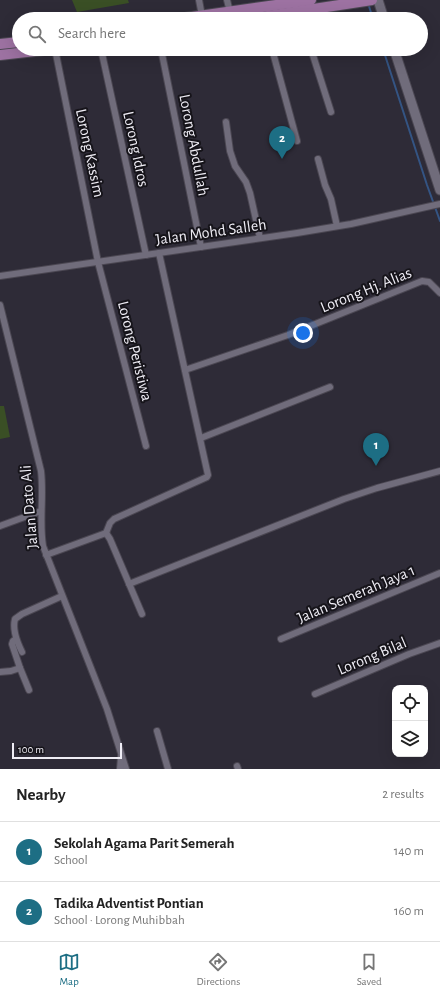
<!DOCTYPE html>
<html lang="en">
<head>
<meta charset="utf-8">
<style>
  :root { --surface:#fff; --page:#f6f6f6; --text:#222; --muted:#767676; --line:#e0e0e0; --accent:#1d6e84 }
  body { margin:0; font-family:"Alegreya Sans",sans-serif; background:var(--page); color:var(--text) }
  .controls { position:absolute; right:12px; bottom:12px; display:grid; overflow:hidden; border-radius:8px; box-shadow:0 4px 16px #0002 }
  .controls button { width:36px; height:36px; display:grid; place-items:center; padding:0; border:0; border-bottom:1px solid var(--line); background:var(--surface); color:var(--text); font:20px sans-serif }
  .scale { position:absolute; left:12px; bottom:10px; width:110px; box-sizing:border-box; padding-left:4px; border:2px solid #efedf5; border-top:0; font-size:11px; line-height:14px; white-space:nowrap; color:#efedf5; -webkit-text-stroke:3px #16141a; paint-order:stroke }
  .you { position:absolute; left:303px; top:333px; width:14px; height:14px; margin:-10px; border:3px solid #fff; border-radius:50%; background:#1a73e8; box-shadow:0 0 0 6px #1a73e833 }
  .badge { display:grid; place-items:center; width:26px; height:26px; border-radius:50%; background:var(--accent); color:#fff; font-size:13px; font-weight:700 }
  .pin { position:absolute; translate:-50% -33px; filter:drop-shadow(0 1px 2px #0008) }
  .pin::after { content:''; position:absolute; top:21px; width:14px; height:12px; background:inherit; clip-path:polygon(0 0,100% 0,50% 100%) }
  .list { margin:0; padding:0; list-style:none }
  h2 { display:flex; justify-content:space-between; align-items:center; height:52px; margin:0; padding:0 16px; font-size:17px }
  h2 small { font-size:13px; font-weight:400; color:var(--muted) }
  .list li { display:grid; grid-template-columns:26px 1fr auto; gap:12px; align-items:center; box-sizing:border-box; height:60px; padding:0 16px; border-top:1px solid var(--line) }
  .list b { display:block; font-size:15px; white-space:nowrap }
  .list p { margin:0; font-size:13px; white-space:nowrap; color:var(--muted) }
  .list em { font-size:13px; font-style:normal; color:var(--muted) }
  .icon { flex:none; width:22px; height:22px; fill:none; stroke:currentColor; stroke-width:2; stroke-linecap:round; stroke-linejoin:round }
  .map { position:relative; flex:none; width:440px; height:769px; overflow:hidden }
  .search { position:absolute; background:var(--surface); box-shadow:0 4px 16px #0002; left:12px; right:12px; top:12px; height:44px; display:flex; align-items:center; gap:10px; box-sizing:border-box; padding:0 14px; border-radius:22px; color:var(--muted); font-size:15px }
  .sheet { height:172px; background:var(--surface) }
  nav { display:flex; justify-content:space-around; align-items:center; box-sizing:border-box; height:56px; border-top:1px solid var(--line); background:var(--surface); font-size:11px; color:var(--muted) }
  nav a { display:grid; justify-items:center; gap:2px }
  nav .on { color:var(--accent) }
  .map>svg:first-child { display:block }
  .green { fill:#3a4f25 }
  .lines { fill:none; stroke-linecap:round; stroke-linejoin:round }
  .stream { stroke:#345483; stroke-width:2 }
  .minor-casing { stroke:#4b4752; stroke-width:8 }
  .secondary-casing { stroke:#4b4752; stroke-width:11 }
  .trunk-casing { stroke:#4b4752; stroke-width:12 }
  .minor { stroke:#706c7b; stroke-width:6 }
  .secondary { stroke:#706c7b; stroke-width:9 }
  .trunk { stroke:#9d72a2; stroke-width:10 }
  .labels { text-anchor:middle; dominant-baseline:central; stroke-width:4; stroke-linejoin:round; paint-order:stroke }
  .street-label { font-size:16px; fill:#efedf5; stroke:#16141a }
</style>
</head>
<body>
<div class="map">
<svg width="440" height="769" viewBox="0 0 440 769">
  <rect width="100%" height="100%" fill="#2e2b37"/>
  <g class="green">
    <path d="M72,0h56l1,3 -52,9z"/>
    <path d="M0,406h4l6,31 -10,2z"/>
  </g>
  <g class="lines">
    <g class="stream">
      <path d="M368,3l5,16"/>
      <path d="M383,49l44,136 13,36"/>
    </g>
    <defs>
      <g id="minor">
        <path d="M199,0l3,16"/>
        <path d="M227,0l3,12"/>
        <path d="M55,49l43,213 48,184"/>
        <path d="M101,49l45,206"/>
        <path d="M161,49l40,198"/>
        <path d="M272,49l25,92"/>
        <path d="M311,49l20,63"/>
        <path d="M226,122l4,29 5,15 11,16 4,11 10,45"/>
        <path d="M318,159l7,26 6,14 6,27"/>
        <path d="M0,276l297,-43 54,-9 89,-20"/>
        <path d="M0,305l41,166c3,25 -2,50 2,75l64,163 19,60"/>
        <path d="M185,370l103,-35 134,-54 7,1 11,11"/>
        <path d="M201,438l129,-51"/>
        <path d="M0,526l41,-15"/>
        <path d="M106,533l4,-10 4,-4 93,-42 1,-2 -49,-222"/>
        <path d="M46,555l60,-22 4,6 32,75"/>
        <path d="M129,584l215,-85 33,-11 63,-17"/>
        <path d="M16,639l-3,2 -1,3 8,24 9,22"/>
        <path d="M281,639l159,-66"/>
        <path d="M22,652c-5,-10 -10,-22 -7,-33l7,-5 40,-18"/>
        <path d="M0,672l11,-1 9,-3"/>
        <path d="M315,694l94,-40 31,-11"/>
        <path d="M157,731l11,38"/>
        <path d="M237,766l1,3"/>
        <path d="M120,769l1,-12"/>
      </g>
      <g id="secondary">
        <path d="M378,0l6,19"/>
        <path d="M394,49l46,141"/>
      </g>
      <g id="trunk">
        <path d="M178,19l133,-19"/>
        <path d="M248,19l124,-19"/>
        <path d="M0,44l19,-2"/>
        <path d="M0,55l53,-6"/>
      </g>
    </defs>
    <use href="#minor" class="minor-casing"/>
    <use href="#secondary" class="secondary-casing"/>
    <use href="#trunk" class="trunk-casing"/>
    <use href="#minor" class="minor"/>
    <use href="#secondary" class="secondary"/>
    <use href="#trunk" class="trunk"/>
  </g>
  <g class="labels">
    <g class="street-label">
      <text transform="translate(194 145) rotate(79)">Lorong Abdullah</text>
      <text transform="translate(136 149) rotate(78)">Lorong Idros</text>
      <text transform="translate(90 153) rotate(78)">Lorong Kassim</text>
      <text transform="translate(211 232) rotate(-8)">Jalan Mohd Salleh</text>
      <text transform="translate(366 290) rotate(-22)">Lorong Hj. Alias</text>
      <text transform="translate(135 351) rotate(76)">Lorong Peristiwa</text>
      <text transform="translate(29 507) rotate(-95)">Jalan Dato Ali</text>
      <text transform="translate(356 594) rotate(-23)">Jalan Semerah Jaya 1</text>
      <text transform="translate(372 656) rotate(-23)">Lorong Bilal</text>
    </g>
  </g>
</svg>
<div class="controls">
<button><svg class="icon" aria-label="locate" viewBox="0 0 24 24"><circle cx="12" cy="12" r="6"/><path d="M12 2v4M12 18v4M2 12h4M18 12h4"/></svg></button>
<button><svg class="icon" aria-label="layers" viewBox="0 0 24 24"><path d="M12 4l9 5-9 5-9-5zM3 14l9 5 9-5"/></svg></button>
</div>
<div class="scale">100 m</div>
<div class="you"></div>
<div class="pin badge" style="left:376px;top:466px">1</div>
<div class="pin badge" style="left:282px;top:159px">2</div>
<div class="search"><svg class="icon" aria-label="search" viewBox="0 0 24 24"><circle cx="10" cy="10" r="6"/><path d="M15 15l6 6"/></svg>Search here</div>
</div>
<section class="sheet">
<h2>Nearby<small>2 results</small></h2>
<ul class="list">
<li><span class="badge">1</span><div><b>Sekolah Agama Parit Semerah</b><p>School</p></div><em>140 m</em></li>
<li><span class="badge">2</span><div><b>Tadika Adventist Pontian</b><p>School · Lorong Muhibbah</p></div><em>160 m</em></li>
</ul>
</section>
<nav>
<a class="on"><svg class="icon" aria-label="map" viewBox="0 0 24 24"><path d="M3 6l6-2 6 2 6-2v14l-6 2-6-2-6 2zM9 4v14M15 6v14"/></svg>Map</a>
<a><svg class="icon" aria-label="directions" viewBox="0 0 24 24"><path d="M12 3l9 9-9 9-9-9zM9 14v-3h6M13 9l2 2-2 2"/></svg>Directions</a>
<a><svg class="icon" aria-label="saved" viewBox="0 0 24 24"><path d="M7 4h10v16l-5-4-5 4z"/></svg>Saved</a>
</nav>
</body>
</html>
